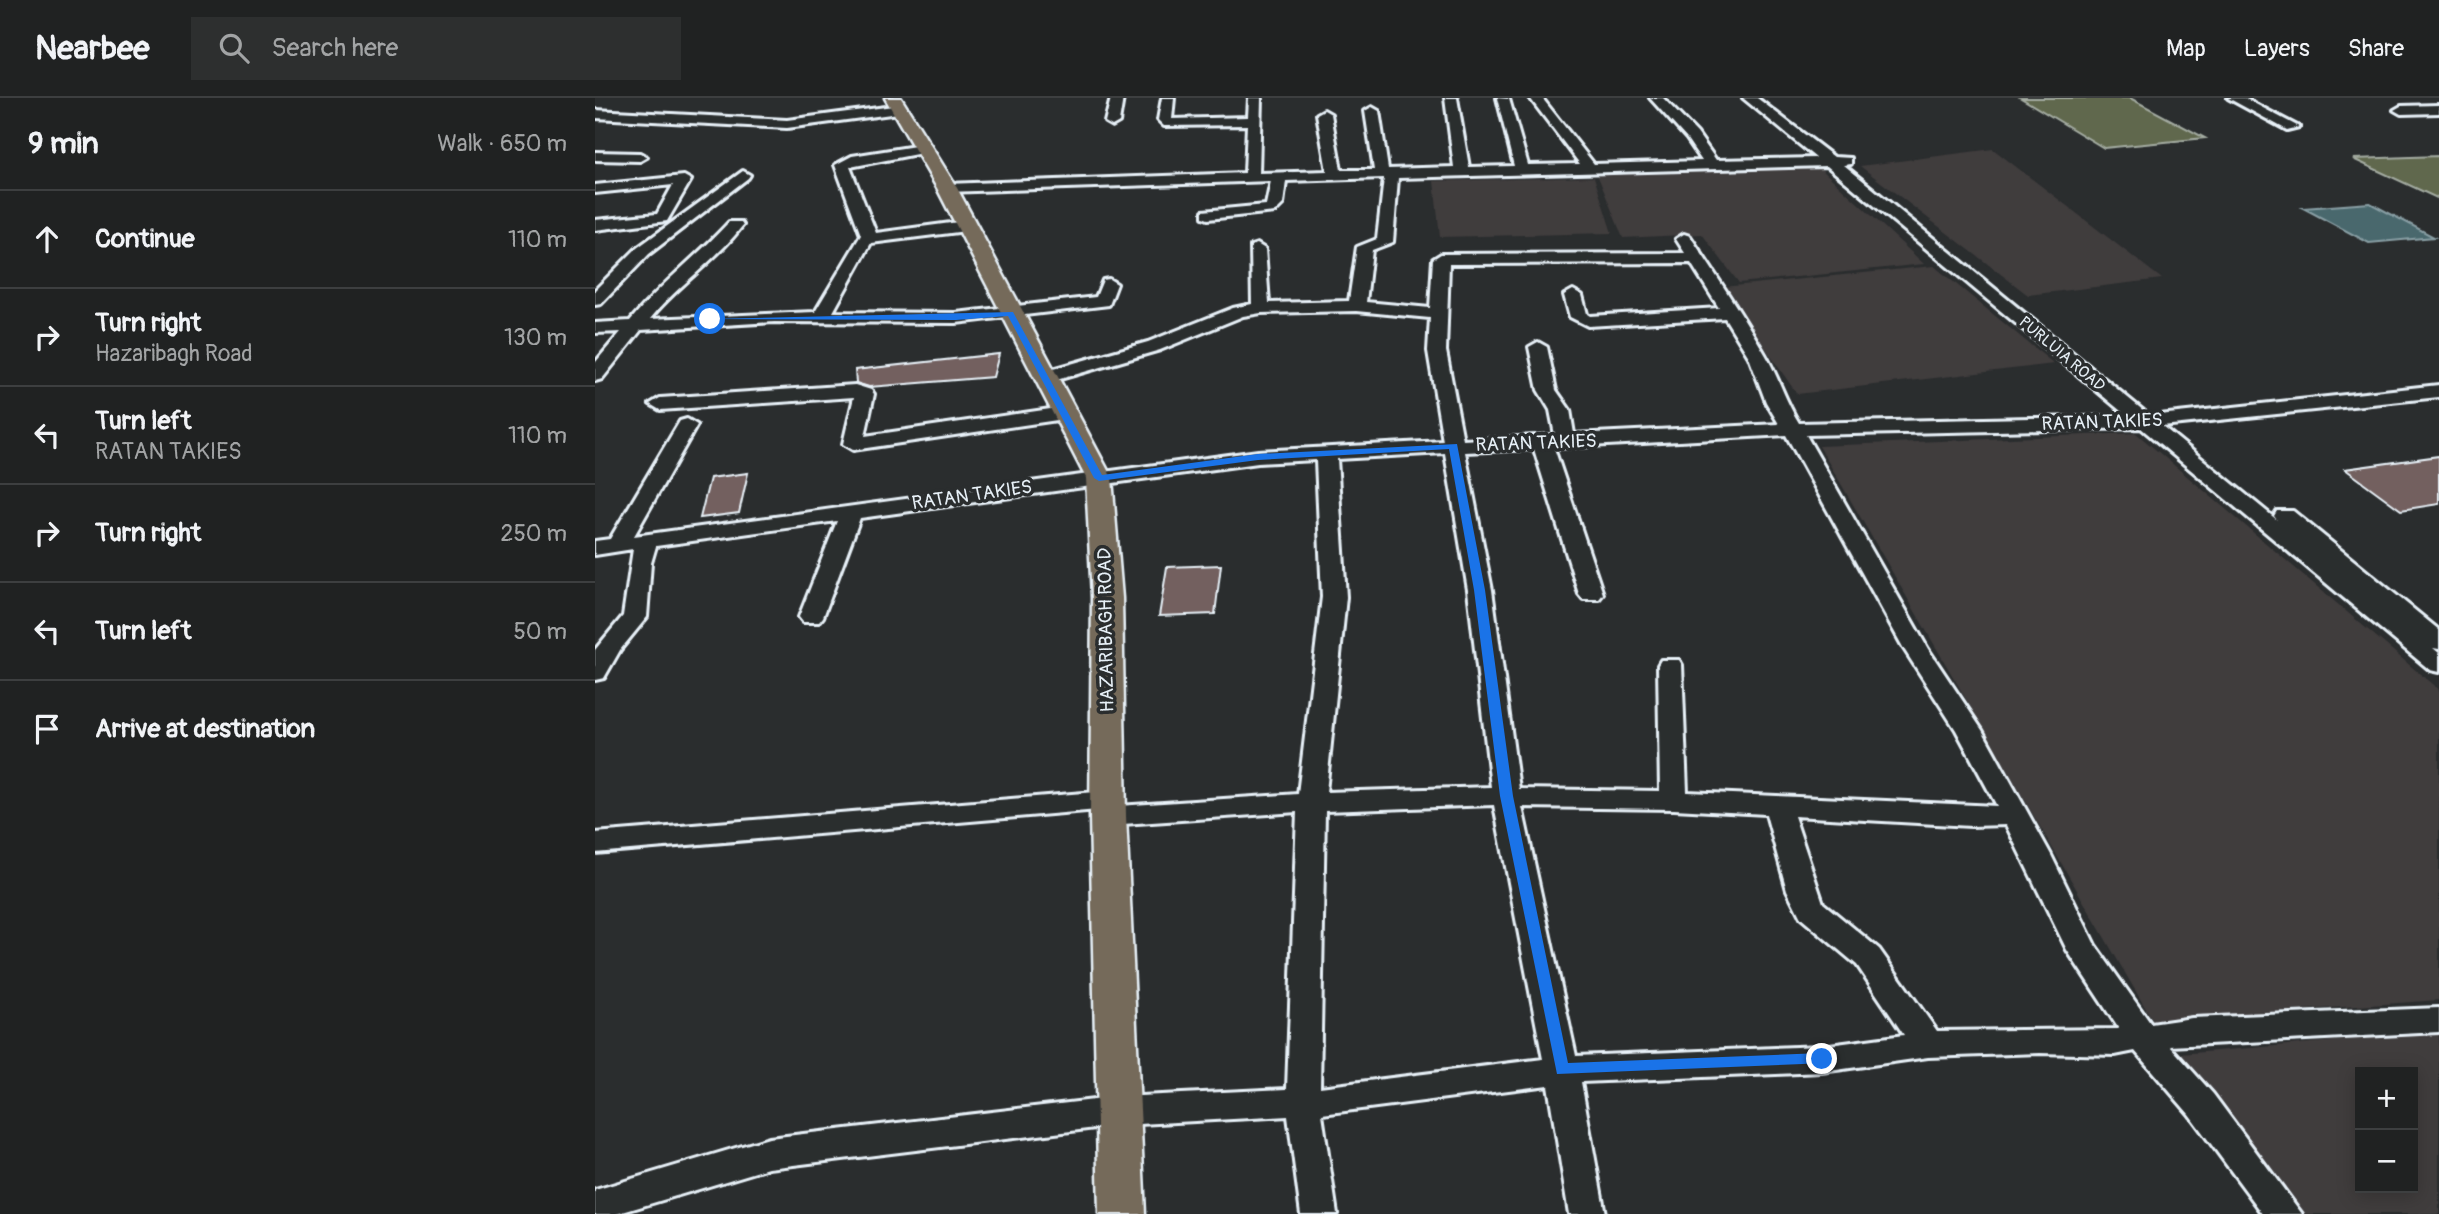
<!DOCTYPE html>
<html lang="en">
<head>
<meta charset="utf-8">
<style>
  :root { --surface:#202222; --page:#2d2f2f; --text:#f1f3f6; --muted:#a2a4a5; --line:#3d3f40 }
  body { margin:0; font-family:Pangolin,sans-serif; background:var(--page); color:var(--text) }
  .controls { position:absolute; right:21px; bottom:21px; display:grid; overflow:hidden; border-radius:0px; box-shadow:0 4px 18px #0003 }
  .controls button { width:63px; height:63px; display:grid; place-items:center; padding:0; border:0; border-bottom:2px solid var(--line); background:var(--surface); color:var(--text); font:35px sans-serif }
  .stop { position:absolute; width:21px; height:21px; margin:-16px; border:5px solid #1a73e8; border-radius:50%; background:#fff }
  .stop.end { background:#1a73e8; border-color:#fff; box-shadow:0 2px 7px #0008 }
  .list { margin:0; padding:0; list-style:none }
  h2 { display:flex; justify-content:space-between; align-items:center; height:91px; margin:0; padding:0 28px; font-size:30px }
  h2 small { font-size:23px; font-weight:400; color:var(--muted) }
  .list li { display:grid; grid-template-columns:46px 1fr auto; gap:21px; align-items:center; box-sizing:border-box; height:98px; padding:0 28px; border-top:2px solid var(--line) }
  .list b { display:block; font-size:26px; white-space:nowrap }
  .list p { margin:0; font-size:23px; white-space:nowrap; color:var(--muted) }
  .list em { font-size:23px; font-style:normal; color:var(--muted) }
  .icon { flex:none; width:38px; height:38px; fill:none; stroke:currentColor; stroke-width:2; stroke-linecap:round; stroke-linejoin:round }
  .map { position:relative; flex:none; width:1844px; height:1116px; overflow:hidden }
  header { display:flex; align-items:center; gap:42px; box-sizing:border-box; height:98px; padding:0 35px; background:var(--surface); border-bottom:2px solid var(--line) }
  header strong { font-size:33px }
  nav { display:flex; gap:38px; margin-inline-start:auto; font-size:24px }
  .search { width:490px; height:63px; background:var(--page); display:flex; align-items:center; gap:18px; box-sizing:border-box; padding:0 24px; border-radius:0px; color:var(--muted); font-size:26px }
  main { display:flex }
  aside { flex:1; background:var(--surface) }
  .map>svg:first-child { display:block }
  .built { fill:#403c3d; fill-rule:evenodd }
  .green { fill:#60674d; stroke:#a4aca2; stroke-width:2 }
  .water { fill:#4a686d; stroke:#899fa5; stroke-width:2 }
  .building { fill:#73605f; stroke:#e8f1f8; stroke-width:2 }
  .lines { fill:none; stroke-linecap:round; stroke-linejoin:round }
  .minor-casing { stroke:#e8f1f8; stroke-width:6 }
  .major-casing { stroke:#e8f1f8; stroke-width:5 }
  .minor { fill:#2a2d2e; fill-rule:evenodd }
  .major { fill:#746a5a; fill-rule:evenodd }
  .route { fill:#1a73e8 }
  .labels { text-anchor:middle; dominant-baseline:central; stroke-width:7; stroke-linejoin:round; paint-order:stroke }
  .far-street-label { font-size:16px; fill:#e8f1f8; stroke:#2a2d2e }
  .street-label { font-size:19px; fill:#e8f1f8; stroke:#2a2d2e }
</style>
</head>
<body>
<header>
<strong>Nearbee</strong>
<div class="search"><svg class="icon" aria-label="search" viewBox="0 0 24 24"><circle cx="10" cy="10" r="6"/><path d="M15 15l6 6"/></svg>Search here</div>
<nav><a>Map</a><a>Layers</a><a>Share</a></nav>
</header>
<main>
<aside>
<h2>9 min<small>Walk · 650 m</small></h2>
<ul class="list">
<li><svg class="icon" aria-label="ahead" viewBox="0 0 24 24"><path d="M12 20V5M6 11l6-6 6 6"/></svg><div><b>Continue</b></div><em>110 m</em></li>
<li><svg class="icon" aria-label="right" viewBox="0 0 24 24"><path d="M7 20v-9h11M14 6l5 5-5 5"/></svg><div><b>Turn right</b><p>Hazaribagh Road</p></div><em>130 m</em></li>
<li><svg class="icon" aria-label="left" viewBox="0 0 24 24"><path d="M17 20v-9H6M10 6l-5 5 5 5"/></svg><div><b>Turn left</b><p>RATAN TAKIES</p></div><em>110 m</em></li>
<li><svg class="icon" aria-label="right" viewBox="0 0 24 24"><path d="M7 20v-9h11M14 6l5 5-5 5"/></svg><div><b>Turn right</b></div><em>250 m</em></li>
<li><svg class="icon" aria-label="left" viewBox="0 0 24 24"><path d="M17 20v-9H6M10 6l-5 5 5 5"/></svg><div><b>Turn left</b></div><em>50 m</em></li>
<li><svg class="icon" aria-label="arrive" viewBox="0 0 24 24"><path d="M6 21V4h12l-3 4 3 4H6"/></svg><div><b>Arrive at destination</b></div></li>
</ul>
</aside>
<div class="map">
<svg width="1844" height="1116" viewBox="0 0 1844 1116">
  <rect width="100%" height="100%" fill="#2a2d2e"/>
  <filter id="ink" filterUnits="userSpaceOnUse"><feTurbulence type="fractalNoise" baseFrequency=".0143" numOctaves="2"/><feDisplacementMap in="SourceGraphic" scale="14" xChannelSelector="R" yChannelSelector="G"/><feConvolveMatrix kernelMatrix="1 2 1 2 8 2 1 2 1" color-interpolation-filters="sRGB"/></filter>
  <g filter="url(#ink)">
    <g class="built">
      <path d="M1398,51l169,130 -134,16 -168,-129z"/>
      <path d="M1224,69l105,97 -185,19 -37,-49 -79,4 -26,-64z"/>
      <path d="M999,79l18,56 -172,4 -6,-56z"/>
      <path d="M1339,168l120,98 -257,30 -74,-107z"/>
      <path d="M1541,335l303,257v310l-286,21 -334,-575z"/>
      <path d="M1844,934v182h-144l-115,-160zM1765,974h53v116h-53z"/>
    </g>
    <g class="green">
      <path d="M1426,0h109l75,40 -101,10z"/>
      <path d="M1844,58v43l-86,-40z"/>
    </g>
    <path class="water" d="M1775,105l64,34 -65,6 -66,-35z"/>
    <g class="building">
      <path d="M404,256l-6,23 -124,10 -13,-4 -1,-13z"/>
      <path d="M1844,358v48l-38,6 -56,-41z"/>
      <path d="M153,375l-9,40 -39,5 10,-40z"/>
      <path d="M626,467l-6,49 -56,2 8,-49z"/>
    </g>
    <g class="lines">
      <defs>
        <g id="minor">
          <path d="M516,0h12l-4,24 -7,4 -7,-4z"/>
          <path d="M567,0h12l-2,21 76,-2 1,-19h12l-2,75 68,-2 -10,-57 7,-4 7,4 10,56h33l-9,-59 7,-4 7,4 9,58 66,-2 -9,-69h12l12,69 45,-1 -17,-68 12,1 19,66 52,-1 -50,-66h12l52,66 108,-3 -15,-22 -37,-41h13l34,35 19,27 100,-2 -73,-60h14l77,59 17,1v6l-7,1 306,251 289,-31v12l-277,29 115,94 -3,-4 3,-5h16l146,119v19l-6,-1 6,5v19l-9,-2 -289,-242 -335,7 122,214 54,81 69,125 44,90 56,79 41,-6 247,-10v24l-269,14 43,48 89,120h-39l-74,-100 -54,-63 -20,4 -75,-2 -112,4 -106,15 -241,10 24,132h-36l-21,-129 -226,29 15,100h-36l-13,-98 -168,9 -351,43 -153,46h-21v-24l174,-52 351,-41 167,-8 10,-277 -189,13 -10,-2 -4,-7 4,-6 -503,43v-20l513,-42 10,3 4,6 -4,6 180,-12 24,-197 -6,-137 -58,3 -398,55 -37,99 -4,5h-16l-4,-5 38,-96 -181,25 -5,17 -4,54 -27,33 -16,28 -9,2v-30l28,-34 10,-67 -38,6v-14l15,-2 70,-118 7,-2 10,6 -63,111 624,-85 185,-10 -15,-90 2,-33 -74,-7 -95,2 -18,3 -83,34 -107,31h-14l-2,-4 2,-4 109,-31 85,-34 19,-4 -1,-58 6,-2 8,5 4,54 80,-2 8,-54 20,-8 7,-61 -98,3 -3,23 -8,8 -67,7 -5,-2v-6l63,-6 5,-24 -324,11 -7,-4 7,-4 298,-11 2,-48 -83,1 -6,-6zM1232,68l300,250 -328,7c-14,-22 -21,-47 -34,-69 -23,-40 -50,-80 -75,-118l-6,-2 -8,5 9,14 -244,1 -8,5 -3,49 -64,-6 6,-52 21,-8 5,-64zM1096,165l28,45 -129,8 -3,-2 -5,-19 -9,-5 -9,5 6,22 18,9 137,-8 24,39 17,45 13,22 -205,10 -4,-24 -14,-20 -9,-43 -9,-5 -9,5 9,43 12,20 5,25 -92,5 -17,-89 3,-87zM1191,337l118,214 52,81 41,76 -310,-14 -5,-127 -3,-5h-18l-3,5 2,126 -141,-2 -27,-199 -27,-138 69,-3 45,145 4,5h16l4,-5 -49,-146zM850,355l23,137 23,197 -165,5 20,-195 -9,-138zM899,707l49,254 -223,28 5,-276zM927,709l152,2 92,5 21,76 14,28 56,47 47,70 -82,11 -246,10zM1199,718l177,10 35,-1 61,125 52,79 -182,2 -58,-82 -56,-46z"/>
          <path d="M1633,0h16l55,29 -12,3z"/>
          <path d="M306,7l7,4 -2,3 -119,16 -192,-10v-8l192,10z"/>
          <path d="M1844,7v8l-38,1 -7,-4 7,-4z"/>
          <path d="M327,47l5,1v6l-77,15 26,66 90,-12 8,5 -8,5 -95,12 -38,69 123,1 140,-16 7,-17 6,-1 8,5 -8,21 -153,18 -182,-1 -133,8 -39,49 -7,2v-18l26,-31 -26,1v-10l35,-2c30,-37 68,-65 99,-99h12l2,3c-27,36 -66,60 -93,94l165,-7 46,-77 -26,-70 17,-9z"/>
          <path d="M0,54l45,1 7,4 -7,4 -45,-1z"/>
          <path d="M148,73l7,4 -2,3 -99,76 -48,50 -6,1v-15l42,-42z"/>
          <path d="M89,78l7,4 -24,41 -72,9v-10l62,-6 16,-29 -78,8v-8z"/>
          <path d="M260,287l16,5 3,4 -9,42 199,-29 10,6 -10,6 -211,31 -10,-6 11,-47 -194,13 -10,-6 10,-6z"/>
        </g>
        <path id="major" d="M290,0h16l56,90 155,290 10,120 4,218 19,398h-46l-9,-398 2,-218 -6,-120 -149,-290z"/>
      </defs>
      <use href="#minor" class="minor-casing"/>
      <use href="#major" class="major-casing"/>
      <use href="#minor" class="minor"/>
      <use href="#major" class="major"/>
    </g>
  </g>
  <path class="route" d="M418,214l89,163 156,-21 199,-10 28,146 28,206 55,267 254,-10 8,6 -3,4 -270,11 -57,-278 -26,-206 -25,-141 -191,11 -159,21 -5,-3 -86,-162 -52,4 -250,-1z"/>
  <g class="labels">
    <g class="far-street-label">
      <text transform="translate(1467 256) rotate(40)">PURLUIA ROAD</text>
    </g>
    <g class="street-label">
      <text transform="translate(1507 324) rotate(-2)">RATAN TAKIES</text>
      <text transform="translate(941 345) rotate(-2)">RATAN TAKIES</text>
      <text transform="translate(377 397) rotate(-8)">RATAN TAKIES</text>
      <text transform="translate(511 532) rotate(-91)">HAZARIBAGH ROAD</text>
    </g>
  </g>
</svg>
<div class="controls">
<button>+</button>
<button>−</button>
</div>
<div class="stop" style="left:115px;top:221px"></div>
<div class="stop end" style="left:1227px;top:961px"></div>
</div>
</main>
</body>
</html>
